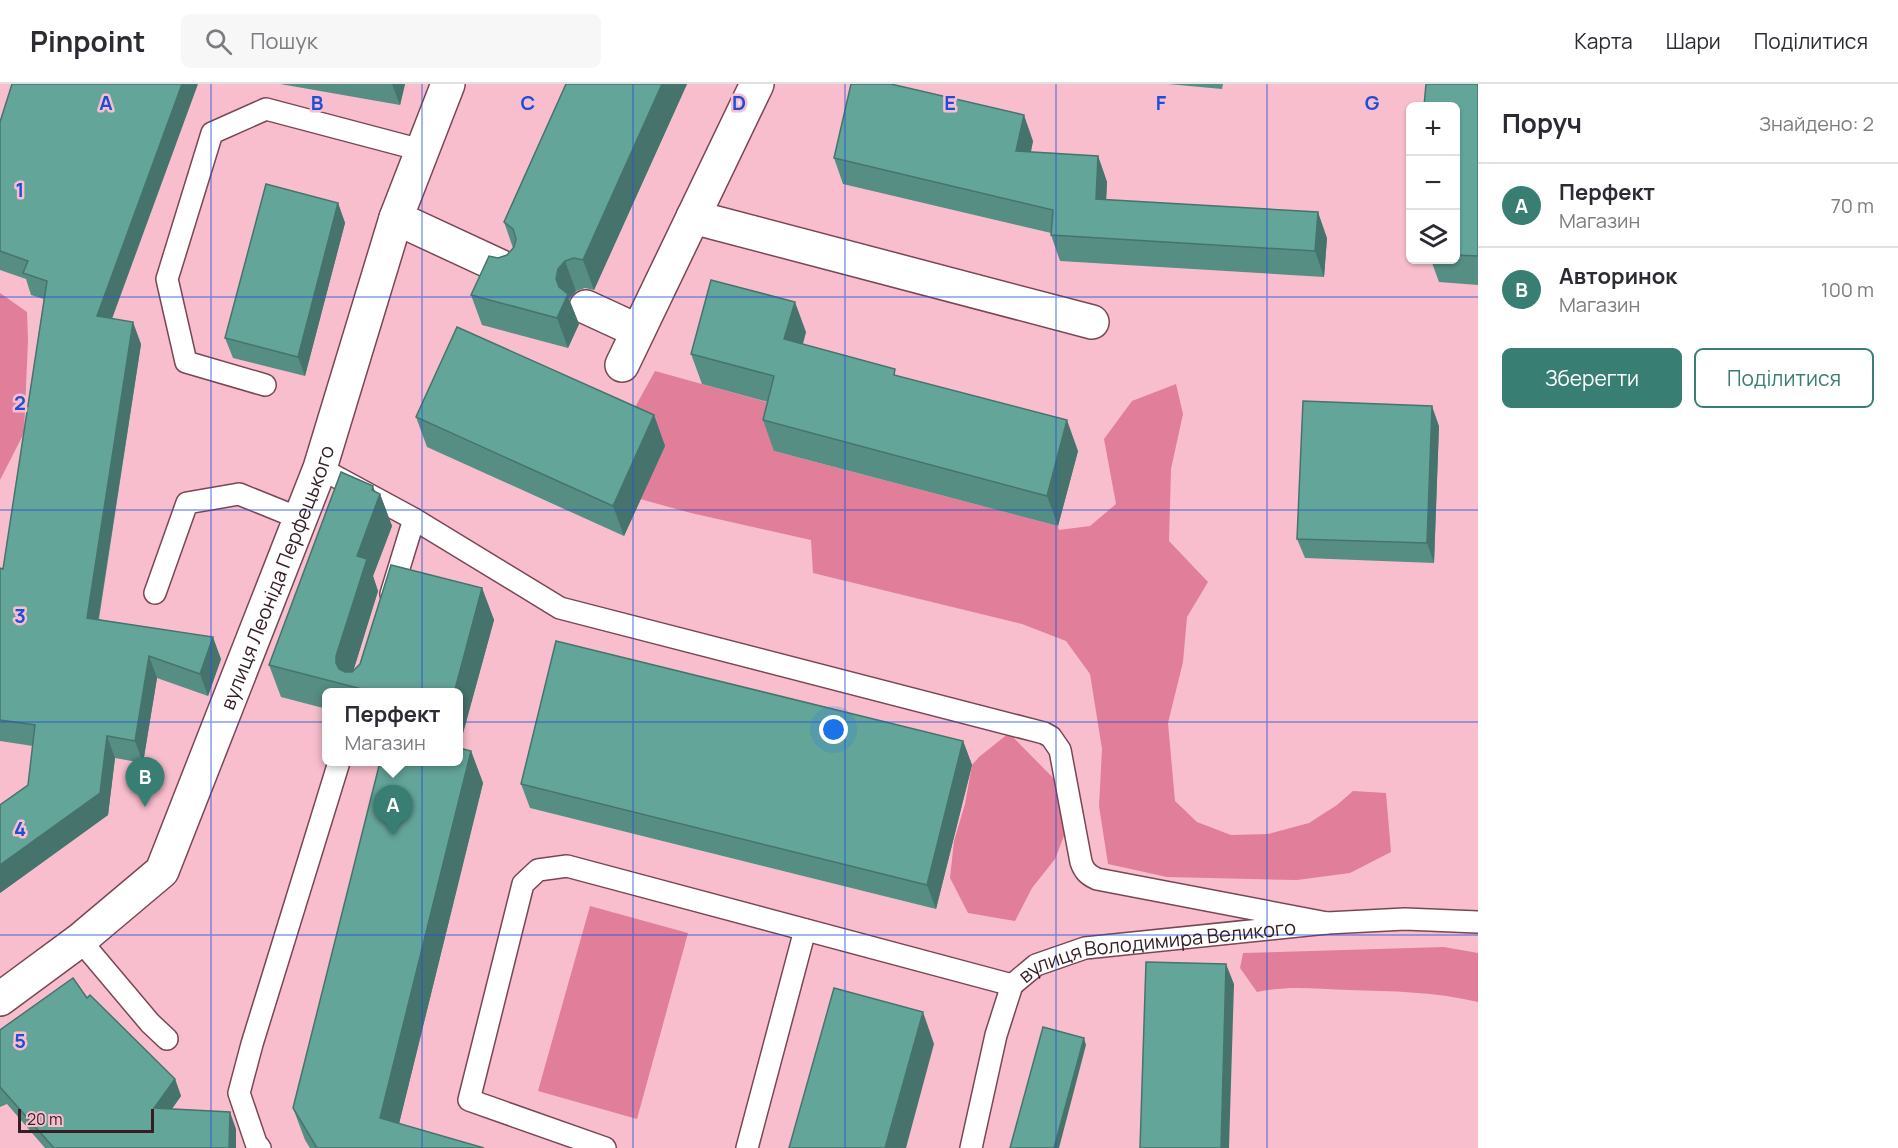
<!DOCTYPE html>
<html lang="uk">
<head>
<meta charset="utf-8">
<style>
  :root { --surface:#fff; --page:#f7f7f7; --text:#2b2b33; --muted:#7c7c81; --line:#e1e1e2; --accent:#397e73 }
  body { margin:0; font-family:Manrope,sans-serif; background:var(--page); color:var(--text) }
  .controls { position:absolute; right:18px; top:18px; display:grid; overflow:hidden; border-radius:9px; box-shadow:0 2px 4px #0004 }
  .controls button { width:54px; height:54px; display:grid; place-items:center; padding:0; border:0; border-bottom:2px solid var(--line); background:var(--surface); color:var(--text); font:30px sans-serif }
  .scale { position:absolute; left:18px; bottom:15px; width:136px; box-sizing:border-box; padding-left:6px; border:3px solid #341e24; border-top:0; font-size:16px; line-height:21px; white-space:nowrap; color:#341e24; -webkit-text-stroke:4px #f8becd; paint-order:stroke }
  .you { position:absolute; left:834px; top:646px; width:21px; height:21px; margin:-15px; border:4px solid #fff; border-radius:50%; background:#1a73e8; box-shadow:0 0 0 9px #1a73e833 }
  .badge { display:grid; place-items:center; width:39px; height:39px; border-radius:50%; background:var(--accent); color:#fff; font-size:20px; font-weight:700 }
  .pin { position:absolute; translate:-50% -50px; filter:drop-shadow(0 2px 3px #0008) }
  .pin::after { content:''; position:absolute; top:32px; width:21px; height:18px; background:inherit; clip-path:polygon(0 0,100% 0,50% 100%) }
  .popup { position:absolute; left:322px; top:604px; width:141px; height:78px; box-sizing:border-box; display:grid; place-content:center; border-radius:9px; background:var(--surface); filter:drop-shadow(0 2px 4px #0005); font-size:20px; white-space:nowrap; color:var(--muted) }
  .popup b { font-size:22px; color:var(--text) }
  .popup::after { content:''; position:absolute; left:50%; top:100%; margin-left:-12px; border:12px solid transparent; border-top-color:var(--surface) }
  .list { margin:0; padding:0; list-style:none }
  h2 { display:flex; justify-content:space-between; align-items:center; height:78px; margin:0; padding:0 24px; font-size:26px }
  h2 small { font-size:20px; font-weight:400; color:var(--muted) }
  .list li { display:grid; grid-template-columns:39px 1fr auto; gap:18px; align-items:center; box-sizing:border-box; height:84px; padding:0 24px; border-top:2px solid var(--line) }
  .list b { display:block; font-size:22px; white-space:nowrap }
  .list p { margin:0; font-size:20px; white-space:nowrap; color:var(--muted) }
  .list em { font-size:20px; font-style:normal; color:var(--muted) }
  .actions { display:flex; gap:12px; padding:18px 24px }
  .actions a { flex:1; padding:14px 0; border:2px solid var(--accent); border-radius:9px; text-align:center; font-size:21px; color:var(--accent) }
  .actions .main { background:var(--accent); color:#fff }
  .icon { flex:none; width:33px; height:33px; fill:none; stroke:currentColor; stroke-width:2; stroke-linecap:round; stroke-linejoin:round }
  .map { position:relative; flex:none; width:1478px; height:1064px; overflow:hidden }
  header { display:flex; align-items:center; gap:36px; box-sizing:border-box; height:84px; padding:0 30px; background:var(--surface); border-bottom:2px solid var(--line) }
  header strong { font-size:28px }
  nav { display:flex; gap:33px; margin-inline-start:auto; font-size:21px }
  .search { width:420px; height:54px; background:var(--page); display:flex; align-items:center; gap:15px; box-sizing:border-box; padding:0 21px; border-radius:9px; color:var(--muted); font-size:22px }
  main { display:flex }
  aside { flex:1; background:var(--surface) }
  .map>svg:first-child { display:block }
  .green { fill:#e17e9a }
  .lines { fill:none; stroke-linecap:round; stroke-linejoin:round }
  .lane-casing { stroke:#784755; stroke-width:24 }
  .street-casing { stroke:#784755; stroke-width:36 }
  .lane { stroke:#fff; stroke-width:21 }
  .street { stroke:#fff; stroke-width:33 }
  .wall { fill:#568e84 }
  .shaded-wall { fill:#46746c }
  .building { fill:#64a59a; stroke:#46746c; stroke-width:1.5 }
  .grid { fill:none; stroke:#1d4ed8; stroke-width:1.5; stroke-opacity:0.55 }
  .labels { text-anchor:middle; dominant-baseline:central; stroke-width:5; stroke-linejoin:round; paint-order:stroke }
  .street-label { font-size:20px; fill:#341e24; stroke:#f8becd }
  .grid-label { font-size:20px; text-anchor:middle; font-weight:bold; fill:#1d4ed8; stroke:#f8becd; stroke-width:5; stroke-linejoin:round; paint-order:stroke }
</style>
</head>
<body>
<header>
<strong>Pinpoint</strong>
<div class="search"><svg class="icon" aria-label="search" viewBox="0 0 24 24"><circle cx="10" cy="10" r="6"/><path d="M15 15l6 6"/></svg>Пошук</div>
<nav><a>Карта</a><a>Шари</a><a>Поділитися</a></nav>
</header>
<main>
<div class="map">
<svg width="1478" height="1064" viewBox="0 0 1478 1064">
  <rect width="100%" height="100%" fill="#f8becd"/>
  <g class="green">
    <path d="M0,209l27,19 1,28 -4,93 -24,47z"/>
    <path d="M655,287l130,36 -11,44 284,75 1,4 31,-4 26,-22 -12,-65 28,-38 44,-17 7,30 -12,55 -2,72 39,41 -21,35 -4,45 -15,61 7,78 22,21 34,13 37,-1 41,-11 28,-18 16,-14 33,2 5,59 -41,21 -53,7 -130,-3 -59,-13 -9,-58 3,-57 -12,-75 -24,-33 -44,-17 -209,-51 -2,-33 -120,-27 -51,-14 24,-53 -40,-19z"/>
    <path d="M1009,649l52,53 8,37 -14,36 -23,29 -17,33 -47,-8 -18,-35 4,-37 11,-37 7,-39 7,-8z"/>
    <path d="M590,822l98,27 -51,186 -99,-28z"/>
    <path d="M1444,863l34,6v49c-41,-10 -87,-11 -129,-12 -32,-1 -61,-5 -92,2l-17,-24 3,-15z"/>
  </g>
  <g class="lines">
    <defs>
      <g id="lane">
        <path d="M265,301l-79,-23 -19,-83 45,-146 54,-24 155,41"/>
        <path d="M320,384l94,51 -23,75"/>
        <path d="M414,435l146,89 484,125 7,4 9,13 21,112c3,9 7,13 16,17l230,44"/>
        <path d="M155,509l32,-90 52,-9 62,25"/>
        <path d="M80,856l70,83 17,16"/>
        <path id="s1" d="M1012,901l24,-20 49,-17 242,-25 78,-4 73,3"/>
        <path d="M260,1064l-4,-5 -17,-50 13,-49 87,-282"/>
        <path d="M605,1064l-136,-48 54,-216 15,-14 29,-4 445,119"/>
        <path d="M747,1064l58,-218"/>
        <path d="M971,1064l25,-113 16,-50"/>
      </g>
      <g id="street">
        <path d="M693,133l399,105"/>
        <path d="M396,134l112,52"/>
        <path d="M586,223l52,24"/>
        <path d="M622,281l135,-281"/>
        <path id="s2" d="M0,915l80,-59 82,-69 158,-403 76,-250 52,-134"/>
      </g>
    </defs>
    <use href="#lane" class="lane-casing"/>
    <use href="#street" class="street-casing"/>
    <use href="#lane" class="lane"/>
    <use href="#street" class="street"/>
  </g>
  <g class="wall">
    <path d="M280,0h125l-5,21z"/>
    <path d="M566,0h121l-93,206 -9,-2 -9,3 -7,8 10,25 -11,24 -86,-23 -11,-30 27,-37 9,-3 6,-7 -9,-26z"/>
    <path d="M1168,0h55l-1,5z"/>
    <path d="M1478,0v201l-39,-3 -8,-22h24v-154z"/>
    <path d="M0,38l112,196 29,26 -42,275 122,40 -13,37 -51,-18 -14,85 -28,-5 -7,57 -108,78v-88l28,-20 5,-39 -33,-5v-173l3,1 41,-270 -13,-4 -5,-16 -26,-9z"/>
    <path d="M1033,57l-2,11 67,4 9,26 -1,17 221,39 -3,39 -264,-16 -9,-26v-2l-208,-49 -9,-26z"/>
    <path d="M338,119l7,20 -40,153 -72,-18 -8,-20z"/>
    <path d="M806,248l-3,12 95,32 180,75 -20,75 -284,-75 -11,-31 5,-18 -66,-18 -11,-30z"/>
    <path d="M654,331l11,31 -41,90 -197,-89 -11,-30z"/>
    <path d="M1439,342l-5,137 -129,-5 -8,-19z"/>
    <path d="M375,408l5,2 12,32 -19,50 5,15 -25,80 129,-83 12,32 -34,124 2,5 9,2 12,32 -84,341 85,24h-174l-5,-8 -12,-32 166,-415h-132v16l-46,-12 -12,-32z"/>
    <path d="M963,657l9,24 -36,144 -406,-101 -9,-24z"/>
    <path d="M87,914l88,81 6,17 -9,13 64,20v19h-191l-38,-44 -7,3v-77z"/>
  </g>
  <g class="shaded-wall">
    <path d="M182,0h16l-93,254 -8,-22z"/>
    <path d="M392,0h13l-5,21z"/>
    <path d="M662,0h25l-93,206 -11,-30z"/>
    <path d="M1024,31l9,26 -8,36 -9,-26z"/>
    <path d="M1098,72l9,26 -2,42 -9,-25z"/>
    <path d="M338,119l7,20 -40,153 -7,-19z"/>
    <path d="M1318,128l9,26 -3,39 -9,-26z"/>
    <path d="M565,177l11,30 -7,8 10,25 -11,24 -11,-30 -1,-39 2,-10z"/>
    <path d="M795,218l11,30 -11,37 -11,-30z"/>
    <path d="M133,238l8,22 -46,296 -8,-22z"/>
    <path d="M1432,322l7,20 -5,137 -7,-20z"/>
    <path d="M654,331l11,31 -41,90 -11,-30z"/>
    <path d="M1067,336l11,31 -20,75 -11,-30z"/>
    <path d="M373,402l5,14 2,-6 12,32 -19,50 5,15 -29,94 -13,-22v-7l21,-100z"/>
    <path d="M482,504l12,32 -34,124 7,18h-8v-69h-5z"/>
    <path d="M213,553l8,22 -13,37 -8,-22z"/>
    <path d="M149,572l8,22 -14,85 -8,-22z"/>
    <path d="M107,652l8,22 -7,57 -108,78v-28z"/>
    <path d="M963,657l9,24 -36,144 -9,-24z"/>
    <path d="M471,667l12,32 -90,365 -13,-30z"/>
    <path d="M1226,880l8,20 -5,164h-8z"/>
    <path d="M923,928l11,32 -28,104h-21z"/>
    <path d="M1084,954l2,7 -27,103h-5z"/>
    <path d="M175,995l6,17 -21,29 -6,-17z"/>
    <path d="M230,1028l6,17v19h-7z"/>
  </g>
  <g class="building">
    <path d="M12,0h170l-85,232 36,6 -46,296 126,19 -13,37 -51,-18 -14,85 -28,-5 -7,57 -100,72v-60l28,-20 7,-60 -35,-5v-152l3,1 44,-288 -24,-8 5,-12 -28,-10v-129z"/>
    <path d="M566,0h96l-79,176 -9,-2 -9,3 -7,8 -2,10 3,8 9,7 -11,24 -86,-23 18,-39 9,2 9,-3 7,-8 2,-8 -3,-10 -9,-7z"/>
    <path d="M851,0h40l133,31 -8,36 82,5 -2,43 222,13 -3,39 -264,-16 2,-25 -219,-52z"/>
    <path d="M1426,0h52v172l-23,-1v-149h-31z"/>
    <path d="M266,100l72,19 -40,154 -73,-19z"/>
    <path d="M711,196l84,22 -11,37 111,30 -1,6 173,45 -20,76 -284,-76 11,-44 -83,-22z"/>
    <path d="M457,243l197,88 -41,91 -197,-89z"/>
    <path d="M1303,317l129,5 -5,137 -130,-4z"/>
    <path d="M341,388l32,14 -1,4 8,4 -23,62 10,3 -31,97v7l3,6 6,3h7l8,-8 31,-99 91,23 -28,105h-77l-108,-28z"/>
    <path d="M556,557l407,100 -36,144 -406,-101z"/>
    <path d="M459,664l12,3 -91,367 104,30h-167l-24,-40 87,-346h79z"/>
    <path d="M1146,878l80,2 -5,184h-81z"/>
    <path d="M73,894l14,20 3,-3 85,84 -21,29 76,4 -1,36h-175l-54,-61v-57z"/>
    <path d="M834,904l89,24 -38,136h-96z"/>
    <path d="M1043,943l41,11 -30,110h-44z"/>
  </g>
  <path class="grid" d="M211,0v1064M422,0v1064M633,0v1064M845,0v1064M1056,0v1064M1267,0v1064M0,213h1478M0,426h1478M0,638h1478M0,851h1478"/>
  <g class="labels">
    <g class="street-label">
      <text stroke="none"><textPath href="#s2" startOffset="522">вулиця Леоніда Перфецького</textPath></text>
      <text stroke="none"><textPath href="#s1" startOffset="153">вулиця Володимира Великого</textPath></text>
    </g>
  </g>
  <g class="grid-label">
    <text x="106" y="26">A</text>
    <text x="317" y="26">B</text>
    <text x="528" y="26">C</text>
    <text x="739" y="26">D</text>
    <text x="950" y="26">E</text>
    <text x="1161" y="26">F</text>
    <text x="1372" y="26">G</text>
    <text x="20" y="113">1</text>
    <text x="20" y="326">2</text>
    <text x="20" y="539">3</text>
    <text x="20" y="752">4</text>
    <text x="20" y="964">5</text>
  </g>
</svg>
<div class="controls">
<button>+</button>
<button>−</button>
<button><svg class="icon" aria-label="layers" viewBox="0 0 24 24"><path d="M12 4l9 5-9 5-9-5zM3 14l9 5 9-5"/></svg></button>
</div>
<div class="scale">20 m</div>
<div class="you"></div>
<div class="pin badge" style="left:393px;top:751px">A</div>
<div class="popup"><b>Перфект</b>Магазин</div>
<div class="pin badge" style="left:145px;top:723px">B</div>
</div>
<aside>
<h2>Поруч<small>Знайдено: 2</small></h2>
<ul class="list">
<li><span class="badge">A</span><div><b>Перфект</b><p>Магазин</p></div><em>70 m</em></li>
<li><span class="badge">B</span><div><b>Авторинок</b><p>Магазин</p></div><em>100 m</em></li>
</ul>
<div class="actions"><a class="main">Зберегти</a><a>Поділитися</a></div>
</aside>
</main>
</body>
</html>
